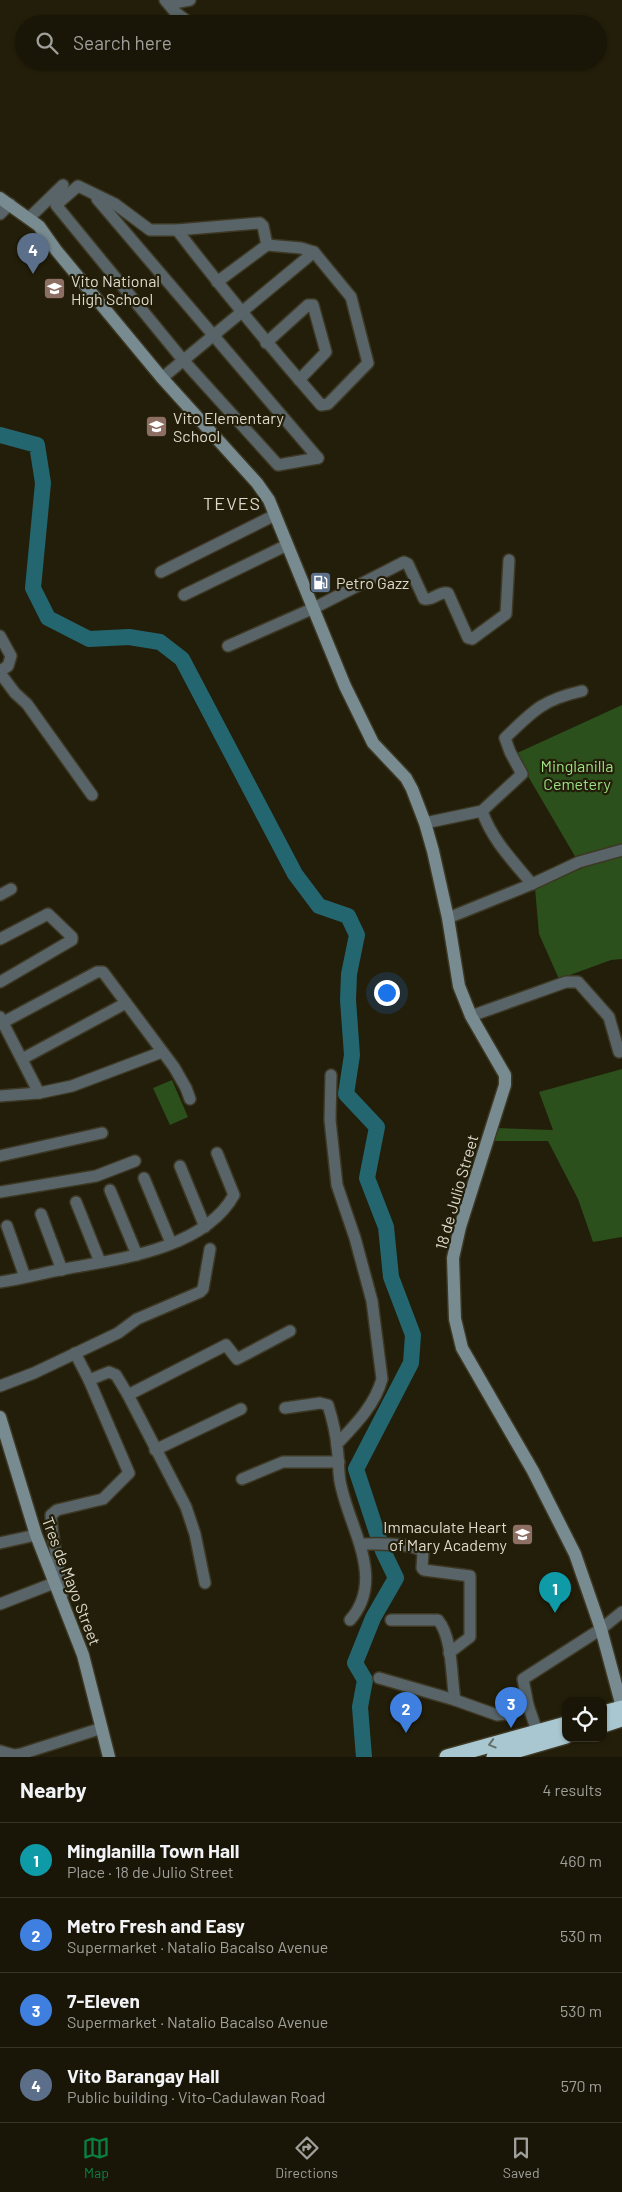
<!DOCTYPE html>
<html lang="en">
<head>
<meta charset="utf-8">
<style>
  :root { --surface:#1a1607; --page:#231f11; --text:#f1f3f6; --muted:#9f9f9b; --line:#383528; --accent:#0b8043 }
  body { margin:0; font-family:Barlow,sans-serif; background:var(--page); color:var(--text) }
  .controls { position:absolute; right:15px; bottom:15px; display:grid; overflow:hidden; border-radius:10px; box-shadow:0 1px 4px #0004 }
  .controls button { width:45px; height:45px; display:grid; place-items:center; padding:0; border:0; border-bottom:1px solid var(--line); background:var(--surface); color:var(--text); font:25px sans-serif }
  .you { position:absolute; left:386px; top:992px; width:18px; height:18px; margin:-12px; border:4px solid #fff; border-radius:50%; background:#1a73e8; box-shadow:0 0 0 8px #1a73e833 }
  .badge { display:grid; place-items:center; width:32px; height:32px; border-radius:50%; background:var(--accent); color:#fff; font-size:16px; font-weight:700 }
  .pin { position:absolute; translate:-50% -41px; filter:drop-shadow(0 1px 2px #0008) }
  .pin::after { content:''; position:absolute; top:26px; width:18px; height:15px; background:inherit; clip-path:polygon(0 0,100% 0,50% 100%) }
  .list { margin:0; padding:0; list-style:none }
  h2 { display:flex; justify-content:space-between; align-items:center; height:65px; margin:0; padding:0 20px; font-size:21px }
  h2 small { font-size:16px; font-weight:400; color:var(--muted) }
  .list li { display:grid; grid-template-columns:32px 1fr auto; gap:15px; align-items:center; box-sizing:border-box; height:75px; padding:0 20px; border-top:1px solid var(--line) }
  .list b { display:block; font-size:19px; white-space:nowrap }
  .list p { margin:0; font-size:16px; white-space:nowrap; color:var(--muted) }
  .list em { font-size:16px; font-style:normal; color:var(--muted) }
  .icon { flex:none; width:28px; height:28px; fill:none; stroke:currentColor; stroke-width:2; stroke-linecap:round; stroke-linejoin:round }
  .map { position:relative; flex:none; width:622px; height:1757px; overflow:hidden }
  .search { position:absolute; background:var(--surface); box-shadow:0 1px 4px #0004; left:15px; right:15px; top:15px; height:55px; display:flex; align-items:center; gap:12px; box-sizing:border-box; padding:0 18px; border-radius:28px; color:var(--muted); font-size:19px }
  .sheet { height:365px; background:var(--surface) }
  nav { display:flex; justify-content:space-around; align-items:center; box-sizing:border-box; height:70px; border-top:1px solid var(--line); background:var(--surface); font-size:14px; color:var(--muted) }
  nav a { display:grid; justify-items:center; gap:2px }
  nav .on { color:var(--accent) }
  .map>svg:first-child { display:block }
  .green { fill:#2b501c }
  .lines { fill:none; stroke-linecap:round; stroke-linejoin:round }
  .river { stroke:#236670; stroke-width:16 }
  .street-casing { stroke:#3d3824; stroke-width:14 }
  .secondary-casing { stroke:#3d3824; stroke-width:15 }
  .highway-casing { stroke:#3d3824; stroke-width:18 }
  .street { stroke:#586467; stroke-width:11 }
  .secondary { stroke:#788b91; stroke-width:12 }
  .highway { stroke:#a9c7d0; stroke-width:15 }
  .oneway { stroke:#66726c }
  .labels { text-anchor:middle; dominant-baseline:central; stroke-width:4.5; stroke-linejoin:round; paint-order:stroke }
  .poi-label { font-size:16px; fill:#dddacd; stroke:#231e09; text-anchor:start }
  .park-label { font-size:16px; fill:#9ce183; stroke:#231e09 }
  .street-label { font-size:16px; fill:#dddacd; stroke:#231e09 }
  .neighbourhood-label { font-size:18px; letter-spacing:1px; fill:#dddacd; stroke:#231e09 }
</style>
</head>
<body>
<div class="map">
<svg width="622" height="1757" viewBox="0 0 622 1757">
  <rect width="100%" height="100%" fill="#231e09"/>
  <g class="green">
    <path d="M622,705v141l-46,12 -61,-104z"/>
    <path d="M622,855v104l-11,1 -52,19 -20,-45 -4,-46 69,-29z"/>
    <path d="M622,1069v168l-29,5 -15,-43 -30,-58h-54l3,-13 56,2 -14,-38z"/>
    <path d="M172,1080l16,37 -18,8 -17,-37z"/>
  </g>
  <g class="lines">
    <path class="river" d="M0,435l37,10 6,38 -10,105 15,30 41,21 40,-2 31,5 22,17 113,215 24,32 29,10 9,19 -8,39 -1,26 4,55 -6,39 31,33 -10,51 19,49 5,50 22,58 -2,28 -55,106 27,82 13,27 -23,40 -18,45 10,17 -5,27 4,50"/>
    <defs>
      <g id="street">
        <path d="M165,0l10,12 16,12"/>
        <path d="M169,4l21,-4"/>
        <path d="M97,199l221,259"/>
        <path d="M0,214l10,-10"/>
        <path d="M29,218l34,-33"/>
        <path d="M177,230c46,60 94,118 144,175l7,-1 40,-41 -17,-66 -37,-45 -13,-4 -34,-3 -50,37"/>
        <path d="M267,245l-4,-19 -3,-3 -83,7h-27l-35,-26 -37,-18 -22,19 127,155 95,105 40,-7"/>
        <path d="M266,343l42,-38h5l13,47 -27,28"/>
        <path d="M162,378l152,-126"/>
        <path d="M161,572l114,-57"/>
        <path d="M184,595l103,-50"/>
        <path d="M0,636l11,20 -3,10 -8,5"/>
        <path d="M228,646l86,-38 90,-46 4,2 16,35c9,2 15,-8 24,-6l20,45 4,1 34,-25 3,-54"/>
        <path d="M0,673l15,20 12,11 65,91"/>
        <path d="M482,811c10,29 31,50 50,73"/>
        <path d="M425,823l57,-12 40,-37 -12,-22 -5,-14c28,-27 37,-38 77,-47"/>
        <path d="M0,895l11,-6"/>
        <path d="M448,918l84,-34 47,-22 43,-12"/>
        <path d="M0,939l48,-25 24,23v3l-72,42"/>
        <path d="M471,1016l95,-34h12l31,35 10,35"/>
        <path d="M0,1017l39,76"/>
        <path d="M0,1024l97,-52h6l71,95 12,21 4,11"/>
        <path d="M22,1059l104,-56"/>
        <path d="M331,1075l-1,45 7,65 18,53 17,63 10,78c-7,26 -27,46 -45,65"/>
        <path d="M0,1096l39,-3 33,-7 90,-34"/>
        <path d="M0,1156l102,-23"/>
        <path d="M180,1166l25,61"/>
        <path d="M144,1178l27,65"/>
        <path d="M110,1190l27,65"/>
        <path d="M0,1192l96,-16 39,-15"/>
        <path d="M76,1202l24,60"/>
        <path d="M41,1214l21,56"/>
        <path d="M7,1226l18,51"/>
        <path d="M0,1282c21,-3 43,-9 64,-13 55,-10 140,-20 170,-74l-17,-42"/>
        <path d="M89,1380l20,-8 7,3 12,20 58,112 9,27 10,49"/>
        <path d="M0,1386l34,-13 84,-40 19,-14 63,-27 3,-3 7,-40"/>
        <path d="M128,1395l98,-50 11,14 53,-28"/>
        <path d="M285,1408l35,-5 8,2c4,13 8,28 9,42 2,11 1,23 3,34 8,46 47,97 10,139"/>
        <path d="M155,1450l86,-41"/>
        <path d="M242,1479l41,-17h56"/>
        <path d="M0,1543l36,-8"/>
        <path d="M361,1544c14,0 52,-2 62,8l-1,16 2,2 46,6v61l-21,16"/>
        <path d="M62,1595c-2,-27 -10,-53 -11,-80l6,-5 46,-11 26,-26 -40,-93 -14,-27"/>
        <path d="M0,1604l54,-21"/>
        <path d="M391,1620h47c15,18 13,58 17,80"/>
        <path d="M379,1678l76,22 42,15 9,-1 22,-9"/>
        <path d="M537,1731l-9,-26 -5,-26 78,-50 21,-17"/>
        <path d="M0,1751l14,4 7,-1 81,-26"/>
      </g>
      <g id="secondary">
        <path d="M0,198l39,28 17,24 106,128 95,105 12,17 76,186 28,57 33,35 6,11 13,34 8,28 15,67 11,68 12,30 34,59v10l-45,142 -7,31 2,61 7,29 71,123 42,83 26,75 21,78"/>
        <path d="M0,1417l36,118 47,120 26,102"/>
      </g>
      <g id="highway">
        <path d="M603,1713l19,-5"/>
        <path d="M603,1725l19,-6"/>
        <path d="M447,1757l119,-33"/>
        <path d="M494,1757l72,-21"/>
      </g>
    </defs>
    <use href="#street" class="street-casing"/>
    <use href="#secondary" class="secondary-casing"/>
    <use href="#highway" class="highway-casing"/>
    <use href="#street" class="street"/>
    <use href="#secondary" class="secondary"/>
    <use href="#highway" class="highway"/>
  </g>
  <defs><path id="oneway-chevron" d="M-2-3.5L2.5 0L-2 3.5" fill="none" stroke-width="1.6" stroke-linecap="round" stroke-linejoin="round" transform="scale(1.25)"/></defs>
  <use class="oneway" href="#oneway-chevron" transform="translate(492 1744) rotate(164)"/>
  <defs>
    <symbol id="school-square" viewBox="-11 -11 22 22"><rect x="-9" y="-9" width="18" height="18" rx="4" fill="#8d6e63" stroke="#231e09"/><path d="M0-5L7-2L0 1L-7-2ZM-4 1L0 2.5L4 1V4Q0 6-4 4Z" fill="#fff"/></symbol>
    <symbol id="fuel-square" viewBox="-11 -11 22 22"><rect x="-9" y="-9" width="18" height="18" rx="4" fill="#5c6f8a" stroke="#231e09"/><path d="M-5.5-6h7V0h2V4h1.3V-2.5L3-4.5l.8-.8L6-3V5H2.5V1h-1V6h-7ZM-4.2-4.7v3.2H.2V-4.7Z" fill="#fff"/></symbol>
  </defs>
  <g fill-rule="evenodd">
    <use href="#school-square" x="42" y="276" width="25" height="25"/>
    <use href="#school-square" x="144" y="414" width="25" height="25"/>
    <use href="#fuel-square" x="308" y="570" width="25" height="25"/>
    <use href="#school-square" x="510" y="1522" width="25" height="25"/>
  </g>
  <g class="labels">
    <g class="poi-label">
      <text x="71" y="280">Vito National<tspan x="71" dy="18">High School</tspan></text>
      <text x="173" y="417">Vito Elementary<tspan x="173" dy="18">School</tspan></text>
      <text x="336" y="582">Petro Gazz</text>
      <text x="507" y="1526" text-anchor="end">Immaculate Heart<tspan x="507" dy="18">of Mary Academy</tspan></text>
    </g>
    <g class="park-label">
      <text x="577" y="765">Minglanilla<tspan x="577" dy="18">Cemetery</tspan></text>
    </g>
    <g class="street-label">
      <text transform="translate(456 1192) rotate(-74)">18 de Julio Street</text>
      <text transform="translate(72 1581) rotate(69)">Tres de Mayo Street</text>
    </g>
    <g class="neighbourhood-label">
      <text x="232" y="503">TEVES</text>
    </g>
  </g>
</svg>
<div class="controls">
<button><svg class="icon" aria-label="locate" viewBox="0 0 24 24"><circle cx="12" cy="12" r="6"/><path d="M12 2v4M12 18v4M2 12h4M18 12h4"/></svg></button>
</div>
<div class="you"></div>
<div class="pin badge" style="left:555px;top:1613px;background:#0f9aa8">1</div>
<div class="pin badge" style="left:406px;top:1733px;background:#3f7fe0">2</div>
<div class="pin badge" style="left:511px;top:1728px;background:#3f7fe0">3</div>
<div class="pin badge" style="left:33px;top:274px;background:#5c6f8a">4</div>
<div class="search"><svg class="icon" aria-label="search" viewBox="0 0 24 24"><circle cx="10" cy="10" r="6"/><path d="M15 15l6 6"/></svg>Search here</div>
</div>
<section class="sheet">
<h2>Nearby<small>4 results</small></h2>
<ul class="list">
<li><span class="badge" style="background:#0f9aa8">1</span><div><b>Minglanilla Town Hall</b><p>Place · 18 de Julio Street</p></div><em>460 m</em></li>
<li><span class="badge" style="background:#3f7fe0">2</span><div><b>Metro Fresh and Easy</b><p>Supermarket · Natalio Bacalso Avenue</p></div><em>530 m</em></li>
<li><span class="badge" style="background:#3f7fe0">3</span><div><b>7-Eleven</b><p>Supermarket · Natalio Bacalso Avenue</p></div><em>530 m</em></li>
<li><span class="badge" style="background:#5c6f8a">4</span><div><b>Vito Barangay Hall</b><p>Public building · Vito-Cadulawan Road</p></div><em>570 m</em></li>
</ul>
</section>
<nav>
<a class="on"><svg class="icon" aria-label="map" viewBox="0 0 24 24"><path d="M3 6l6-2 6 2 6-2v14l-6 2-6-2-6 2zM9 4v14M15 6v14"/></svg>Map</a>
<a><svg class="icon" aria-label="directions" viewBox="0 0 24 24"><path d="M12 3l9 9-9 9-9-9zM9 14v-3h6M13 9l2 2-2 2"/></svg>Directions</a>
<a><svg class="icon" aria-label="saved" viewBox="0 0 24 24"><path d="M7 4h10v16l-5-4-5 4z"/></svg>Saved</a>
</nav>
</body>
</html>
